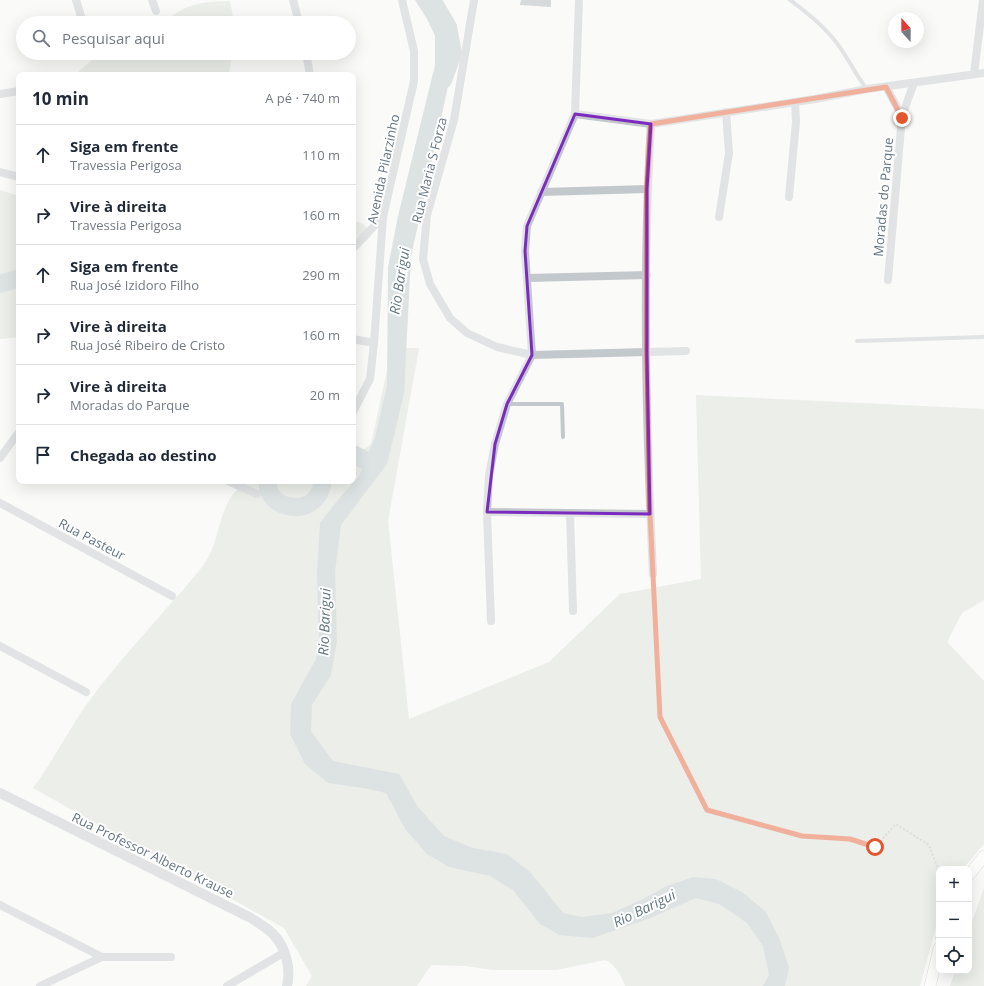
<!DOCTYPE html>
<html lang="pt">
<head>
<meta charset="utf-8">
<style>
  :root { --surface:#fff; --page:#f2f2f3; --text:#1f2937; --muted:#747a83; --line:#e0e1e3 }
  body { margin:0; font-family:"Open Sans",sans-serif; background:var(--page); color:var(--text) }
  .controls { position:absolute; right:12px; bottom:12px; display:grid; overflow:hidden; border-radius:8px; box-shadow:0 4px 16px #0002 }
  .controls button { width:36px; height:36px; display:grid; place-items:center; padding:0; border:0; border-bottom:1px solid var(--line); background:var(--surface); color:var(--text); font:20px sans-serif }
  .compass { position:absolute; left:888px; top:12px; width:36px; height:36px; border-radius:50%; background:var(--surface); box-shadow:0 4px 16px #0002; rotate:339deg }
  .stop { position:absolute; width:12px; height:12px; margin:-9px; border:3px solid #e4572e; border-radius:50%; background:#fff }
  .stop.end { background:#e4572e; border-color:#fff; box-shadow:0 1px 4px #0008 }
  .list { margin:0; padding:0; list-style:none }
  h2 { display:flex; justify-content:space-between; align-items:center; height:52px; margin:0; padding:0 16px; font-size:17px }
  h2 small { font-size:13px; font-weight:400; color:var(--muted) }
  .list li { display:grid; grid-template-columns:26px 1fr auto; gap:12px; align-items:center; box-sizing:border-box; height:60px; padding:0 16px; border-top:1px solid var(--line) }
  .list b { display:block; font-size:15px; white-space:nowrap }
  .list p { margin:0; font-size:13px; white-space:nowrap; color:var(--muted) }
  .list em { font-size:13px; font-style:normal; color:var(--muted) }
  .icon { flex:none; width:22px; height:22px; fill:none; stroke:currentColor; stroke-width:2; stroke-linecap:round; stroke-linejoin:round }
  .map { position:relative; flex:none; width:984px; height:986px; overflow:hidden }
  .search { position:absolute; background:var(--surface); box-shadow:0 4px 16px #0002; left:16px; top:16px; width:340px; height:44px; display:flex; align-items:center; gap:10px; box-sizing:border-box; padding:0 14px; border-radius:22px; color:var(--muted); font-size:15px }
  .panel { position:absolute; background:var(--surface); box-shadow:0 4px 16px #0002; left:16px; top:72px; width:340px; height:412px; border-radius:8px }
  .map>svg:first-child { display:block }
  .green { fill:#dadfd7 }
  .water { fill:#bbc7cb }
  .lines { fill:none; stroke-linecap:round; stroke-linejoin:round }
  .river { stroke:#bbc7cb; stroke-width:18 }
  .building { fill:#aab3b9 }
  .secondary-casing { stroke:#b3babf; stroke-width:12 }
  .path { stroke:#bbbfc2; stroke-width:2; stroke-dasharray:2 2; stroke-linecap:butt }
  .service { stroke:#c3c8cc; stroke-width:4 }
  .minor { stroke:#c3c8cc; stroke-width:8 }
  .tertiary { stroke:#c3c8cc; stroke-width:10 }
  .secondary { stroke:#fff; stroke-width:11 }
  .route { stroke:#e4572e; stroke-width:5 }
  .marked { fill:none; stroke:#7b2cbf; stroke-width:3; stroke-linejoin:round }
  .labels { text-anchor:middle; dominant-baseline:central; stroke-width:4; stroke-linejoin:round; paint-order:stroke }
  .street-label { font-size:13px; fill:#657683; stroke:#fff }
  .water-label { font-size:14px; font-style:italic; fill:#60757c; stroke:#fff }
</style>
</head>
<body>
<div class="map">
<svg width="984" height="986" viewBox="0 0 984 986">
  <rect width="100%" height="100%" fill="#fafaf8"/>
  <g class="green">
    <path d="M230,1l4,22h-72c27,-20 35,-21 68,-22z"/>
    <path d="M103,53h129l-3,22h-151l1,-4 19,-16z"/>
    <path d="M0,190l19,6v141l-19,2z"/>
    <path d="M353,220l12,5 6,11 -18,18z"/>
    <path d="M392,348h27l-31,173 21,198 140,-57 71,-68 81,-15 -5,-184 288,14v191l-22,13 -15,29 37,39v163l-21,25h-24v47l-19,70h-295c-3,-10 -10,-22 -20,-26l-49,10h-63l-27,-4 -35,-1 -14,21h-111l6,-10 -28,-48 -251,-140c22,-29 37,-62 59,-91 21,-28 45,-55 68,-81 15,-18 31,-34 45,-53 14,-21 14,-52 29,-70 4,-4 9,-8 13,-12h106v-23l18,-14z"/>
    <path d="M984,888v98h-34l5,-15h14v-40z"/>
  </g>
  <path class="water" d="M415,0h12l23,35 2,33 -41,189 -7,137 -17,70 -46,61 -6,47 2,69 -6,34 -19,30 -1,26 22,30 66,13 19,33 26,29 29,12 34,6 24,19 32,40 19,4 30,-4 29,-13 26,-14 26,-9 23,2 26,13 24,20 14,28 9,28 -4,18h-22l6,-11 -6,-29 -16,-23 -28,-19 -23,-6 -48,21 -55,19 -34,-3 -19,-11 -27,-34 -23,-14 -41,-9 -22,-13 -21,-24 -20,-37 -23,-5 -35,-5 -23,-19 -15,-30 1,-30 25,-45 3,-19 -2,-67 3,-50 17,-22 22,-25 16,-39 12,-51 1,-119 10,-51 37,-151v-29l-8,-17z"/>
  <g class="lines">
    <g class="river">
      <path d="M432,0l16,27 5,26 -10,27"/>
      <path d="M0,284l19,-6"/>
      <path d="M353,454l17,9"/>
      <path d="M268,481c-4,28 49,41 55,0"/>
    </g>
  </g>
  <path class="building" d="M521,0h30v7l-31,-2z"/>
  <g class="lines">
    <defs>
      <g id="secondary">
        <path d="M969,875l15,-19"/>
        <path d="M930,986l9,-38"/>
      </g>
    </defs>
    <use href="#secondary" class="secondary-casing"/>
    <g class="path">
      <path d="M653,582l7,135 47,93 95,27 48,2 25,8 21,-23 33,21 10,27"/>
      <path d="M936,939l3,-12"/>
    </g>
    <g class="service">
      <path d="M790,0c15,11 30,23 42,37 14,16 22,36 35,52"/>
      <path d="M857,341l127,-4"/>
      <path d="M508,404h54l1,33"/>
    </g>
    <g class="minor">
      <path d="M76,0l7,23"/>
      <path d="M152,0l4,11"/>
      <path d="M293,0l6,23"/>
      <path d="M474,0l-20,120 -27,95 -4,44 7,25 20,34 17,15 30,14 35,8 154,-4"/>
      <path d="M306,53l4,22"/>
      <path d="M974,74l9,-74"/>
      <path d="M886,87l16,29"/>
      <path d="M0,94l19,-3"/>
      <path d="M575,114l76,10 164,-25 52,-10 117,-16"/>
      <path d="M651,124c-9,149 -5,300 2,450"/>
      <path d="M0,172l19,5"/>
      <path d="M541,192l106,-3"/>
      <path d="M789,197l7,-75 -1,-20"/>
      <path d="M719,217l10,-64 -3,-41"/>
      <path d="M353,248l30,-31"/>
      <path d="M528,278l119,-3"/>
      <path d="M888,280l14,-164 12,-33"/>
      <path d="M353,339l21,4"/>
      <path d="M353,412l17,-33 4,-36 9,-126 31,-136v-30l-12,-51"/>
      <path d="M0,458l19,-26"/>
      <path d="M228,481l29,13"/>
      <path d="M0,503l172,93"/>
      <path d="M487,512l163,2"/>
      <path d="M570,513l3,98"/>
      <path d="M491,621l-4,-109 2,-37 6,-31 12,-40 25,-49 -7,-104 2,-25 48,-112 4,-114"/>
      <path d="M0,646l86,46"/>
      <path d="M0,905l102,52h69"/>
      <path d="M40,986l62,-29"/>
      <path d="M227,986l58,-34"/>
    </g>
    <path class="tertiary" d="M0,793l251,125c7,5 17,10 23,17 12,13 17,34 13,51"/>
    <use href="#secondary" class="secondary"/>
  </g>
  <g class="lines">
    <path class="route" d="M875,847l-25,-8 -48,-3 -95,-26 -47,-93 -10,-203 -3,-161v-164l4,-65 235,-37 16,31"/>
  </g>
  <path d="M0 0H984V986H0ZM575,114l76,10 -4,65v164l3,161 -163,-2 8,-68 12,-40 25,-49 -7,-104 2,-25z" fill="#fafaf8" fill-opacity=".55" fill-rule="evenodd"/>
  <path class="marked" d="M575,114l76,10 -4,65v164l3,161 -163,-2 8,-68 12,-40 25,-49 -7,-104 2,-25z"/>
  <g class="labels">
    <g class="street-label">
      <text transform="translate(383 169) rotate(-78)">Avenida Pilarzinho</text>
      <text transform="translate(429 170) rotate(-76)">Rua Maria S Forza</text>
      <text transform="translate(883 197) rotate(-85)">Moradas do Parque</text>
      <text transform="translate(92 539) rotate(28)">Rua Pasteur</text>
      <text transform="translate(153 855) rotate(26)">Rua Professor Alberto Krause</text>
    </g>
    <g class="water-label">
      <text transform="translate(399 281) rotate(-81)">Rio Barigui</text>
      <text transform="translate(324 622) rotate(-88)">Rio Barigui</text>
      <text transform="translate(644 908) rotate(-26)">Rio Barigui</text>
    </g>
  </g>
</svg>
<div class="controls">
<button>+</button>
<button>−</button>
<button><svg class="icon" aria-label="locate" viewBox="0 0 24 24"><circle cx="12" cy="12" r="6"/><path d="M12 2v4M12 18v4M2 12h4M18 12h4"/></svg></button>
</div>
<svg class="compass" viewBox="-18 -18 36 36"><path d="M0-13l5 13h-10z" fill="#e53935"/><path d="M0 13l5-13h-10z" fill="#747a83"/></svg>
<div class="stop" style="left:875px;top:847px"></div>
<div class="stop end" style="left:902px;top:118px"></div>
<div class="search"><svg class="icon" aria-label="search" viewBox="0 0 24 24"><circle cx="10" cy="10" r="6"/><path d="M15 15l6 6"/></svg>Pesquisar aqui</div>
<section class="panel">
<h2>10 min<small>A pé · 740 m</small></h2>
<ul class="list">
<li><svg class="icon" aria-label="ahead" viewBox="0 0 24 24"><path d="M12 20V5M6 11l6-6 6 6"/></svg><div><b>Siga em frente</b><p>Travessia Perigosa</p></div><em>110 m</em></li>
<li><svg class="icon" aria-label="right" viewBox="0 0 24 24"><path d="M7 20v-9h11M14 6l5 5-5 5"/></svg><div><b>Vire à direita</b><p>Travessia Perigosa</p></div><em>160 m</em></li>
<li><svg class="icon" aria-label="ahead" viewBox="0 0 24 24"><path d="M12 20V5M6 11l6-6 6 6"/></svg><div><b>Siga em frente</b><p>Rua José Izidoro Filho</p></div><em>290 m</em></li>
<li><svg class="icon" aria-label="right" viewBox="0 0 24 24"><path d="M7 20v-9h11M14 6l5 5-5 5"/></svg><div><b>Vire à direita</b><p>Rua José Ribeiro de Cristo</p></div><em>160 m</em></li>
<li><svg class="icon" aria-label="right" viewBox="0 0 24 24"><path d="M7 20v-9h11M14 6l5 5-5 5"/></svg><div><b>Vire à direita</b><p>Moradas do Parque</p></div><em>20 m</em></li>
<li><svg class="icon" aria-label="arrive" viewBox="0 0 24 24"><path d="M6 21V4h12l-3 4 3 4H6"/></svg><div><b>Chegada ao destino</b></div></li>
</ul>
</section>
</div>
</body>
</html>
